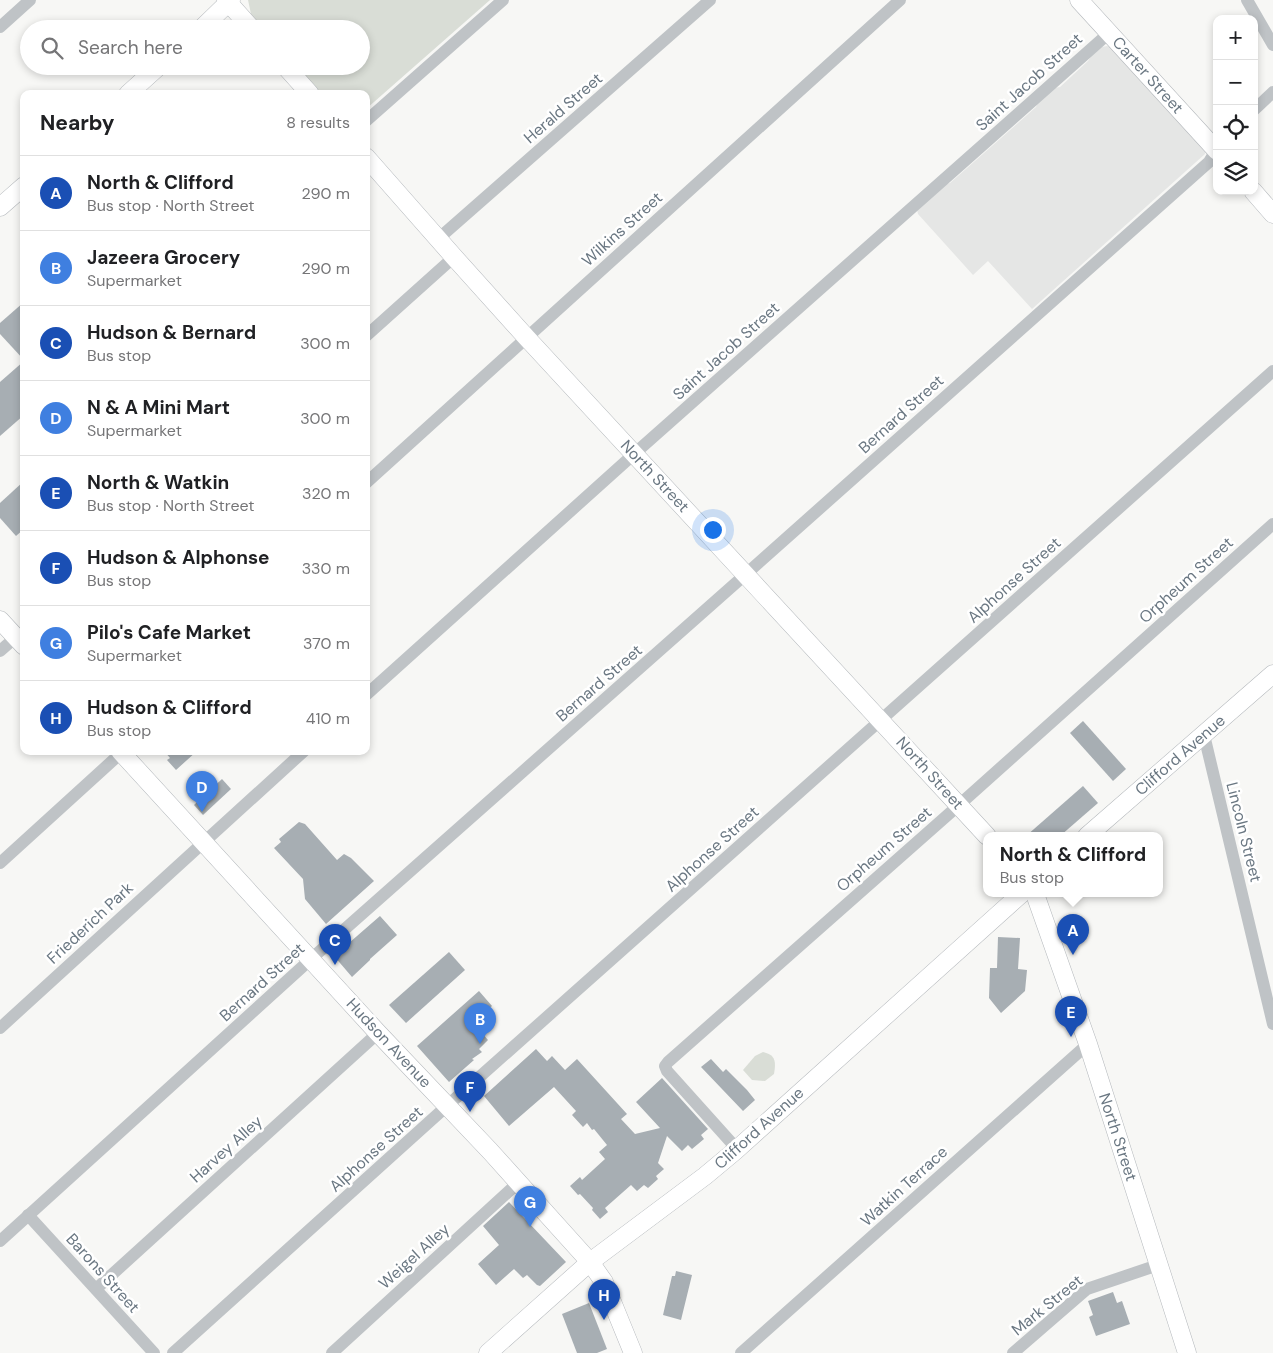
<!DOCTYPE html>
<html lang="en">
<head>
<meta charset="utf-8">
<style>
  :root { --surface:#fff; --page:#f6f6f6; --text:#202124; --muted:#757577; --line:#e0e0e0; --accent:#cd603f }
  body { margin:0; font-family:"DM Sans",sans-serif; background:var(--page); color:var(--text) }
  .controls { position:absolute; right:15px; top:15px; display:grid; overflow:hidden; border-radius:10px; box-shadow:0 2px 8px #0003 }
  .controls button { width:45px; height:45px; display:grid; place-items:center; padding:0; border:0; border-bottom:1px solid var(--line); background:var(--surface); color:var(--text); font:25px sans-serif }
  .you { position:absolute; left:712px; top:529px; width:18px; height:18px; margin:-12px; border:4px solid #fff; border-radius:50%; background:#1a73e8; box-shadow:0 0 0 8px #1a73e833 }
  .badge { display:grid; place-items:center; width:32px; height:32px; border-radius:50%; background:var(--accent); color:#fff; font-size:16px; font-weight:700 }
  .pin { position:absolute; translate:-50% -41px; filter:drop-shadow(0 1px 2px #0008) }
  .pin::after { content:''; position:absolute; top:26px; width:18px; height:15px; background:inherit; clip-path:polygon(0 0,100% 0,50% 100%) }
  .popup { position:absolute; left:983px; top:832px; width:180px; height:65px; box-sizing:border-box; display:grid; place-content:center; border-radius:10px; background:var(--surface); filter:drop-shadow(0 1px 4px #0005); font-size:16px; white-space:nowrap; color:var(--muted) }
  .popup b { font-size:19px; color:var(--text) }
  .popup::after { content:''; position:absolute; left:50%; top:100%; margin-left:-10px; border:10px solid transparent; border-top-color:var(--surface) }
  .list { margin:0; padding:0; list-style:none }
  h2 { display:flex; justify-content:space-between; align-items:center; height:65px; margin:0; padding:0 20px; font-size:21px }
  h2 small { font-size:16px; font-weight:400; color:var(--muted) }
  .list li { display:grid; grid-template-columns:32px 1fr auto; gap:15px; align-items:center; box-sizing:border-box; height:75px; padding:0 20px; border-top:1px solid var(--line) }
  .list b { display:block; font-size:19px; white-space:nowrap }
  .list p { margin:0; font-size:16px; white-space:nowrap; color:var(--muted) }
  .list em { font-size:16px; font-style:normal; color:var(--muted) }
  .icon { flex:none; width:28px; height:28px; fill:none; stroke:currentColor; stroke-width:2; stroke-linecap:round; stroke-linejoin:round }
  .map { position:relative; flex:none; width:1273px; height:1353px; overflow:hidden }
  .search { position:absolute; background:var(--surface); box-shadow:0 2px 8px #0003; left:20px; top:20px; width:350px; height:55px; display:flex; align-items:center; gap:12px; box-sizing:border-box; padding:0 18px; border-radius:28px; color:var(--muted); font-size:19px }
  .panel { position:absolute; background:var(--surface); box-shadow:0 2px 8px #0003; left:20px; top:90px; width:350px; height:665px; border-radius:10px }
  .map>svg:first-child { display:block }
  .built { fill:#e5e6e5 }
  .green { fill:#d9ddd6 }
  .building { fill:#a7aeb3 }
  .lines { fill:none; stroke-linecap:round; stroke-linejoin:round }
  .secondary-casing { stroke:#b4b8bc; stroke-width:19 }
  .street { stroke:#bfc3c6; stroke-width:12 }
  .secondary { stroke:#fff; stroke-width:18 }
  .labels { text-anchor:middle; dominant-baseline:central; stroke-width:5; stroke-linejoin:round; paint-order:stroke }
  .street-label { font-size:16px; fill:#6a7782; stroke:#fff }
</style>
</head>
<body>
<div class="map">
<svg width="1273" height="1353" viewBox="0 0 1273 1353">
  <rect width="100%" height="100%" fill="#f7f7f5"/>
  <path class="built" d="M1107,46l3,1 95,103v4l-173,155 -44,-48 -15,14 -55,-61 -1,-4 29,-26 4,-1 86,-76 2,-5 16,-14 6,-1 28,-26 3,-5 11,-9z"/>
  <g class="green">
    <path d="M248,0h242l-124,109v-15h-46l-24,-28h65v-37h-97l-13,-15z"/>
    <path d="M763,1052c13,3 13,10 11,22l-9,7 -13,-1 -9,-10 12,-14z"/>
  </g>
  <g class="building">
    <path d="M24,302v58l-24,-26v-11z"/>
    <path d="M24,361v54l-24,21v-54z"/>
    <path d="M24,481v48l-8,7 -16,-18v-15z"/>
    <path d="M1083,721l43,48 -13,12 -43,-48z"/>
    <path d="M164,751h33l-21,19 -9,-10 3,-2z"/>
    <path d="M222,779l9,10 -28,26 -9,-10z"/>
    <path d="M1083,786l15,17 -38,33h-34z"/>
    <path d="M299,822l6,2 32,36 7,-6 7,4 23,23 -48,43 -21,-25 -2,-20 -29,-31 7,-6 -2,-3z"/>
    <path d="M380,916l17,19 -27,24v1l-18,17 -18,-21z"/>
    <path d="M998,937l22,1 -2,31 9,1 -2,21 -24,22 -12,-15 1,-30h7z"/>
    <path d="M449,952l16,18 -59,53 -17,-18z"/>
    <path d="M479,991l13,15 -19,17 15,17 -9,9 3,3 -10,7 2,1 -25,22 -32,-36z"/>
    <path d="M536,1049l11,12 5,-5 13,14 12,-11 50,55 -6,5 14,15 25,-6 -24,-26 26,-24 46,51 -7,6 3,4 -12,10 -4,-4 -6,6 -15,-15 -9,27 6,6 -8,7 2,3 -10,9 -4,-3 -7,6 -6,-6 -26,23 3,4 -8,7 -8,-9 1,-2 -13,-14 -2,1 -8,-9 10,-9 2,3 23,-21 -6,-7 8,-7 -13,-16 -2,1 -5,-7 -4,4 -11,-12 4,-4 -22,-24 -45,39 -25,-30z"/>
    <path d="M711,1059l12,13 3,-3 21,21 8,10 -12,11 -42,-44z"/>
    <path d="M509,1202l57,60 -26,24 -3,-1 -10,-10 -4,3 -9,-9 -18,16 -18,-21 21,-19 -16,-19z"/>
    <path d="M676,1271l16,4 -11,45 -18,-5 9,-39h3z"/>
    <path d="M1113,1292l4,11 5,-2 8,23 -34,12 -7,-19 4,-2 -5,-14z"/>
    <path d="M589,1303l18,46 -10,4h-20l-15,-39z"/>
  </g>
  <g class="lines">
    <defs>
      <g id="secondary">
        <path d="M226,0l26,29"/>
        <path d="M1079,0l138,151"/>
        <path d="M201,29l30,-29"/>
        <path d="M285,66l25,28"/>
        <path d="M128,94l31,-28"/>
        <path d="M366,157l88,100 72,80 461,499"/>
        <path d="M1253,191l20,23"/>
        <path d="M0,207l24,-21"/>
        <path d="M0,620l24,26"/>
        <path d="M120,751l258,282 112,118 100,111 14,20 29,71"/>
        <path d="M1087,836l186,-162"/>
        <path d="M1035,894l53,150 99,309"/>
        <path d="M488,1353l102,-91 115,-86 30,-25 286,-257"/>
      </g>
    </defs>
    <use href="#secondary" class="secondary-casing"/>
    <g class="street">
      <path d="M1247,0l26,45"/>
      <path d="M0,27l30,-27"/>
      <path d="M1254,110l19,-18"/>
      <path d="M366,121l137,-121"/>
      <path d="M438,239l272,-239"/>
      <path d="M366,336l88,-79"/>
      <path d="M366,483l534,-483"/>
      <path d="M0,651l16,-14"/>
      <path d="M366,695l268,-241 475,-421"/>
      <path d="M1204,735l69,289"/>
      <path d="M0,863l121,-110"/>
      <path d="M0,1028l304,-277"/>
      <path d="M737,1149l-70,-78 -2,-5 3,-4 291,-257 314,-281"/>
      <path d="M28,1215l126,138"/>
      <path d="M0,1241l311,-282 435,-385 463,-412 8,-13"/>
      <path d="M96,1289l282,-256"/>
      <path d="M173,1353l275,-248 825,-734"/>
      <path d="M332,1353l187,-171"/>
      <path d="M741,1353l347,-309"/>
      <path d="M1013,1353l74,-64 71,-24"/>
    </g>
    <use href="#secondary" class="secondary"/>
  </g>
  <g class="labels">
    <g class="street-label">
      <text transform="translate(1148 75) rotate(48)">Carter Street</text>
      <text transform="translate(1029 82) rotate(-42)">Saint Jacob Street</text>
      <text transform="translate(563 108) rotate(-41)">Herald Street</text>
      <text transform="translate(622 229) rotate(-42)">Wilkins Street</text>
      <text transform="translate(726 351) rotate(-42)">Saint Jacob Street</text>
      <text transform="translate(901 414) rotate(-42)">Bernard Street</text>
      <text transform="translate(655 476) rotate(47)">North Street</text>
      <text transform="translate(1014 580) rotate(-42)">Alphonse Street</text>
      <text transform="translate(1186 580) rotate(-42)">Orpheum Street</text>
      <text transform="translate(599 683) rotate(-41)">Bernard Street</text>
      <text transform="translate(1180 755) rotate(-41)">Clifford Avenue</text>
      <text transform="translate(930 773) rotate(48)">North Street</text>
      <text transform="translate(1244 832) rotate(76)">Lincoln Street</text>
      <text transform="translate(712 849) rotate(-42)">Alphonse Street</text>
      <text transform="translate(884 849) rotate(-41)">Orpheum Street</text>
      <text transform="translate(90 923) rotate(-43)">Friederich Park</text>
      <text transform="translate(262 982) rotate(-42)">Bernard Street</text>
      <text transform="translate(389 1043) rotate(47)">Hudson Avenue</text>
      <text transform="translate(759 1128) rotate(-42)">Clifford Avenue</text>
      <text transform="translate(1118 1137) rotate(72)">North Street</text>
      <text transform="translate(226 1149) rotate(-42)">Harvey Alley</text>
      <text transform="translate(376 1149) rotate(-42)">Alphonse Street</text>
      <text transform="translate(904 1186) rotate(-42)">Watkin Terrace</text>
      <text transform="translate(414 1256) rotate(-42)">Weigel Alley</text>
      <text transform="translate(103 1273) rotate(48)">Barons Street</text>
      <text transform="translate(1047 1305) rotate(-39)">Mark Street</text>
    </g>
  </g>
</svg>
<div class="controls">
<button>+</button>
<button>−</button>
<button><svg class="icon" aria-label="locate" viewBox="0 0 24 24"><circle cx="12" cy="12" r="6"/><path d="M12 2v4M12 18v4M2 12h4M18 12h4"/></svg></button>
<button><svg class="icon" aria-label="layers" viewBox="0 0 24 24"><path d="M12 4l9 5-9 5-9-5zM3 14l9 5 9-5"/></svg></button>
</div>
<div class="you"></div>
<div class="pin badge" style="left:1073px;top:955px;background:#1a4fb4">A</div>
<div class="popup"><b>North &amp; Clifford</b>Bus stop</div>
<div class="pin badge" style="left:480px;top:1044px;background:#3f7fe0">B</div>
<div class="pin badge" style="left:335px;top:965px;background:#1a4fb4">C</div>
<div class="pin badge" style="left:202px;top:812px;background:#3f7fe0">D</div>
<div class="pin badge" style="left:1071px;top:1037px;background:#1a4fb4">E</div>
<div class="pin badge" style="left:470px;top:1112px;background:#1a4fb4">F</div>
<div class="pin badge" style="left:530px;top:1227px;background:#3f7fe0">G</div>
<div class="pin badge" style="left:604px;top:1320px;background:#1a4fb4">H</div>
<div class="search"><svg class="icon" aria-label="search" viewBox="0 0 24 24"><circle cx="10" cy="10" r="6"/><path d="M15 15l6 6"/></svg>Search here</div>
<section class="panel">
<h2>Nearby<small>8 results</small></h2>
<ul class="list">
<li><span class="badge" style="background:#1a4fb4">A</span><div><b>North &amp; Clifford</b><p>Bus stop · North Street</p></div><em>290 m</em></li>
<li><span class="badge" style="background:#3f7fe0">B</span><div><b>Jazeera Grocery</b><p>Supermarket</p></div><em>290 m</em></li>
<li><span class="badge" style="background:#1a4fb4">C</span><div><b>Hudson &amp; Bernard</b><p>Bus stop</p></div><em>300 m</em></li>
<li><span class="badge" style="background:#3f7fe0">D</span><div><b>N &amp; A Mini Mart</b><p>Supermarket</p></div><em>300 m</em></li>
<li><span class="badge" style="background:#1a4fb4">E</span><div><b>North &amp; Watkin</b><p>Bus stop · North Street</p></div><em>320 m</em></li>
<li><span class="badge" style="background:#1a4fb4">F</span><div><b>Hudson &amp; Alphonse</b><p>Bus stop</p></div><em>330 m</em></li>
<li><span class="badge" style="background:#3f7fe0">G</span><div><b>Pilo's Cafe Market</b><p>Supermarket</p></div><em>370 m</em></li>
<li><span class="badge" style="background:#1a4fb4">H</span><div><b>Hudson &amp; Clifford</b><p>Bus stop</p></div><em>410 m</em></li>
</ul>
</section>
</div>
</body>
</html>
